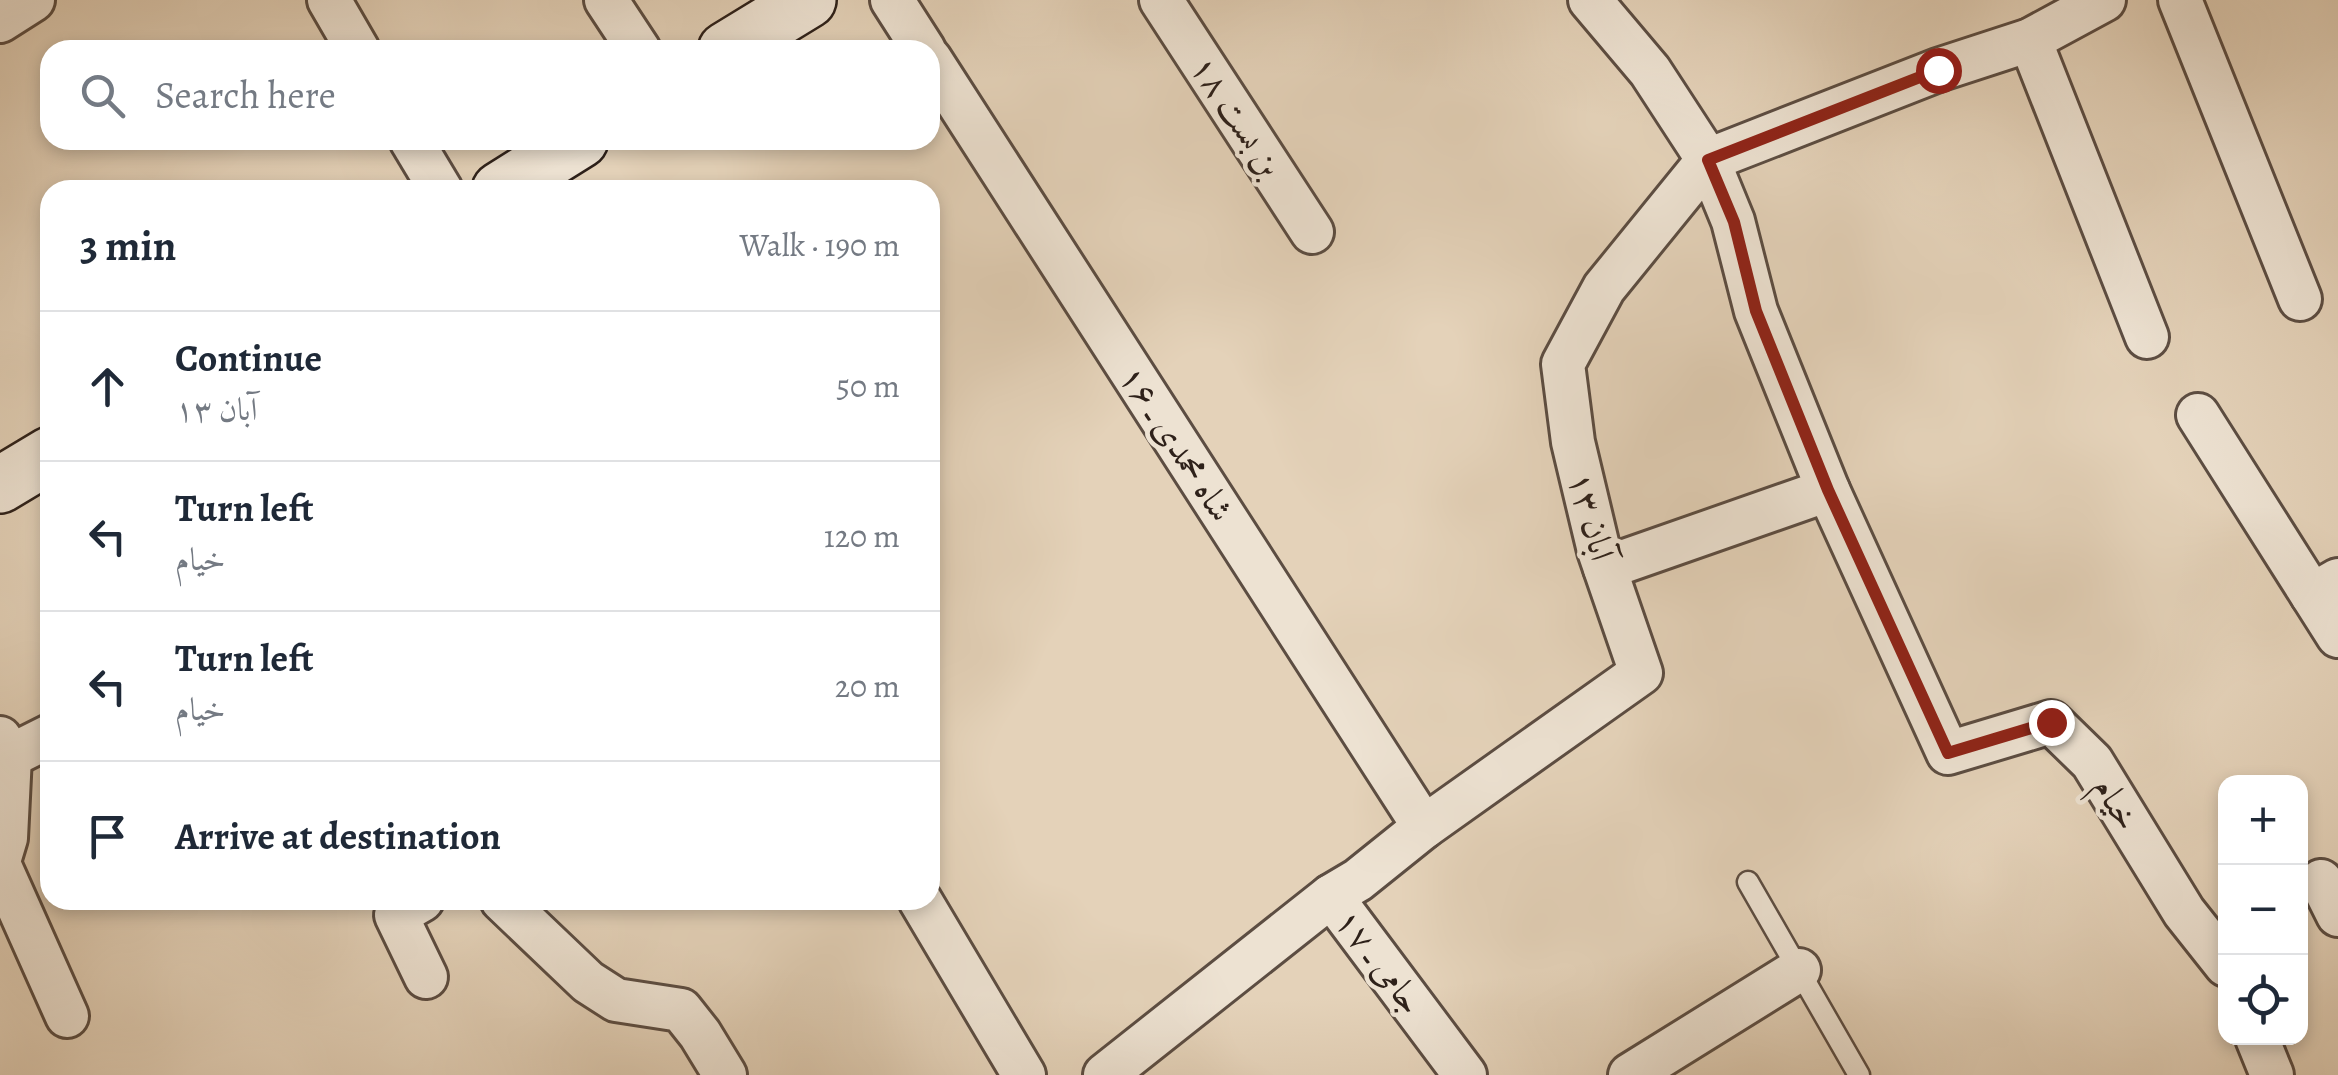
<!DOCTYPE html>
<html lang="en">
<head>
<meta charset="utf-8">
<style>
  :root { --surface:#fff; --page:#f6f6f7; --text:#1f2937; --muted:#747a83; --line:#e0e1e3 }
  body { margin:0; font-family:Alegreya,Amiri,serif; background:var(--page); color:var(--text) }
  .controls { position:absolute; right:30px; bottom:30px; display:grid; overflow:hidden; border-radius:20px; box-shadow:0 5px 15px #0003 }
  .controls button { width:90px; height:90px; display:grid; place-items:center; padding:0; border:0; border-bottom:2px solid var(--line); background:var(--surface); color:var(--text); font:50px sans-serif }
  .stop { position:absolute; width:30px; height:30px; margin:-22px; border:8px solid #8f2418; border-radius:50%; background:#fff }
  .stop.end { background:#8f2418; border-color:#fff; box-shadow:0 2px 10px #0008 }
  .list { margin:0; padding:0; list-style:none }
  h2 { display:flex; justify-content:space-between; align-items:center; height:130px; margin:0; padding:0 40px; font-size:42px }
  h2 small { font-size:32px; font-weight:400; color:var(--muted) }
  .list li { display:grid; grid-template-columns:65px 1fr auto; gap:30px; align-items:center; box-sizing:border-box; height:150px; padding:0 40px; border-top:2px solid var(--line) }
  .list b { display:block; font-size:38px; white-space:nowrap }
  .list p { margin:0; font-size:32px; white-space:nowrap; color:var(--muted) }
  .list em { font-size:32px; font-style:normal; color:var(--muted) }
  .icon { flex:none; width:55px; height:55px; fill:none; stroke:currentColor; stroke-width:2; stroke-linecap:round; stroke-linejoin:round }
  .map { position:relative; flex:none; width:2338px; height:1075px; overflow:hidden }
  .search { position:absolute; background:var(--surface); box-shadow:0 5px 15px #0003; left:40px; top:40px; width:900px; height:110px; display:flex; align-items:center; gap:25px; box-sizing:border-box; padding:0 35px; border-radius:30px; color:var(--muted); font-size:38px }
  .panel { position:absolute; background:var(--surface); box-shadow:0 5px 15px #0003; left:40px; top:180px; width:900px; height:730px; border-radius:30px }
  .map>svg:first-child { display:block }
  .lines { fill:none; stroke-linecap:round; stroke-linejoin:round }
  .lane-casing { stroke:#5c4d42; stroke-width:25 }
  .street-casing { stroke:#5c4d42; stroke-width:48 }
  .secondary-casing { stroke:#2e211a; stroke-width:60 }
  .lane { stroke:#ede2d2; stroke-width:20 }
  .street { stroke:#ede2d2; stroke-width:42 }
  .secondary { stroke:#ede2d2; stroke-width:55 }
  .route { stroke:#8f2418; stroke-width:12 }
  .labels { text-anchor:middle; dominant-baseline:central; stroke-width:9; stroke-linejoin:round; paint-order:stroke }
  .street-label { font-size:35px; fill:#2e211a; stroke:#ede2d2 }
</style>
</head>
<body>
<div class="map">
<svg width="2338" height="1075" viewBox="0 0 2338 1075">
  <rect width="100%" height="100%" fill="#e4d2b9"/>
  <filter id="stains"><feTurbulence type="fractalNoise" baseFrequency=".002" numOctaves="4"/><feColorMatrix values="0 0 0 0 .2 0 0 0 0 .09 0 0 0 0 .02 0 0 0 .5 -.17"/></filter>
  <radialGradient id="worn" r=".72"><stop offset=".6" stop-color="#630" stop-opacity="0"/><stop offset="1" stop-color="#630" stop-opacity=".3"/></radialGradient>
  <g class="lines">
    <defs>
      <path id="lane" d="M1748,882l111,193"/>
      <g id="street">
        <path d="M329,0l29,50"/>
        <path d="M606,0l33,50"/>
        <path d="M892,0l32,50"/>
        <path d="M1161,0l151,232"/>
        <path d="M1590,0l60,71 58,89 25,61 23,90 72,179 120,263 103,-31 41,40 92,150 42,53"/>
        <path d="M2180,0l120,299"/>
        <path d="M0,21l33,-21"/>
        <path d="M2030,40l117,297"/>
        <path d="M930,59l494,768"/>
        <path d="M411,140l30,50"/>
        <path d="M2198,415l114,180 26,-15"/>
        <path d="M1605,568l223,-78"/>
        <path d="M2312,595l26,41"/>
        <path d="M0,738l10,18 -4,82 -6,20"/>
        <path d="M10,756l40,-20"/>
        <path d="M0,866l67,150"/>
        <path d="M2321,881l17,34"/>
        <path d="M1331,896l134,179"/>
        <path d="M422,900l-26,15 30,62"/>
        <path d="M502,900l86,82 28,18 65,10 19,24 25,41"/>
        <path d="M920,900l104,175"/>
        <path d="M2257,1038l15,37"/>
        <path d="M1105,1075l226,-179 27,-16 66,-53 217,-154 -42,-122 -26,-109 -10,-78 41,-76 104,-128 230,-90 92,-30 74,-40"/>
        <path d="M1630,1075l169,-105"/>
      </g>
      <g id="secondary">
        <path d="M726,50l82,-50"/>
        <path d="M500,190l80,-50"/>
        <path d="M0,485l50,-30"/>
      </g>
    </defs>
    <use href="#lane" class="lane-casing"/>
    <use href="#street" class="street-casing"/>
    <use href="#secondary" class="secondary-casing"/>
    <use href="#lane" class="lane"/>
    <use href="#street" class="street"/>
    <use href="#secondary" class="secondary"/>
  </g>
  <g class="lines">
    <path class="route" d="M1938,70l-230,90 26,62 22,89 72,179 120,263 103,-31"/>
  </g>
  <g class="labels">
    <g class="street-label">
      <text transform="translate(1237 116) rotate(57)">بن بست ۱۸</text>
      <text transform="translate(1177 443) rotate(57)">شاه محمدی ـ ۱۶</text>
      <text transform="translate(1592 516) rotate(75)">۱۳ آبان</text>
      <text transform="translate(2117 803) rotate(59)">خیام</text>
      <text transform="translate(1380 961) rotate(53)">جامی ـ ۱۷</text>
    </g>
  </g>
  <rect width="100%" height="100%" filter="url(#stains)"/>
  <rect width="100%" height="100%" fill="url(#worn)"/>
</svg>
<div class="controls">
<button>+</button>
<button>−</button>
<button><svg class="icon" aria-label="locate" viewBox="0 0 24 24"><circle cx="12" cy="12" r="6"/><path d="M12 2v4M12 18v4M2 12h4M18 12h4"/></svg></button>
</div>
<div class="stop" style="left:1938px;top:70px"></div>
<div class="stop end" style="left:2051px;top:722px"></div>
<div class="search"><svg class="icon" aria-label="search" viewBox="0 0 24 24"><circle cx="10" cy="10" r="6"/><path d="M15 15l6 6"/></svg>Search here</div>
<section class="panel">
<h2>3 min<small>Walk · 190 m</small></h2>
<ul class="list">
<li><svg class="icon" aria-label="ahead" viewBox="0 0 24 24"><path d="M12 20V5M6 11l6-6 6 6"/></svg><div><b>Continue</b><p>۱۳ آبان</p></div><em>50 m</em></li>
<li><svg class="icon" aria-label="left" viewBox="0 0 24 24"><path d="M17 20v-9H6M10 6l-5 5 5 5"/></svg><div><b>Turn left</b><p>خیام</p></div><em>120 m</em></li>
<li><svg class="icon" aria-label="left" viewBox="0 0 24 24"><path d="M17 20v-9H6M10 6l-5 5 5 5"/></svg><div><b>Turn left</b><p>خیام</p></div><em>20 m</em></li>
<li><svg class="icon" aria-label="arrive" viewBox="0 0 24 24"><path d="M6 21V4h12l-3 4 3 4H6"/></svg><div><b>Arrive at destination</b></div></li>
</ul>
</section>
</div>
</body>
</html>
